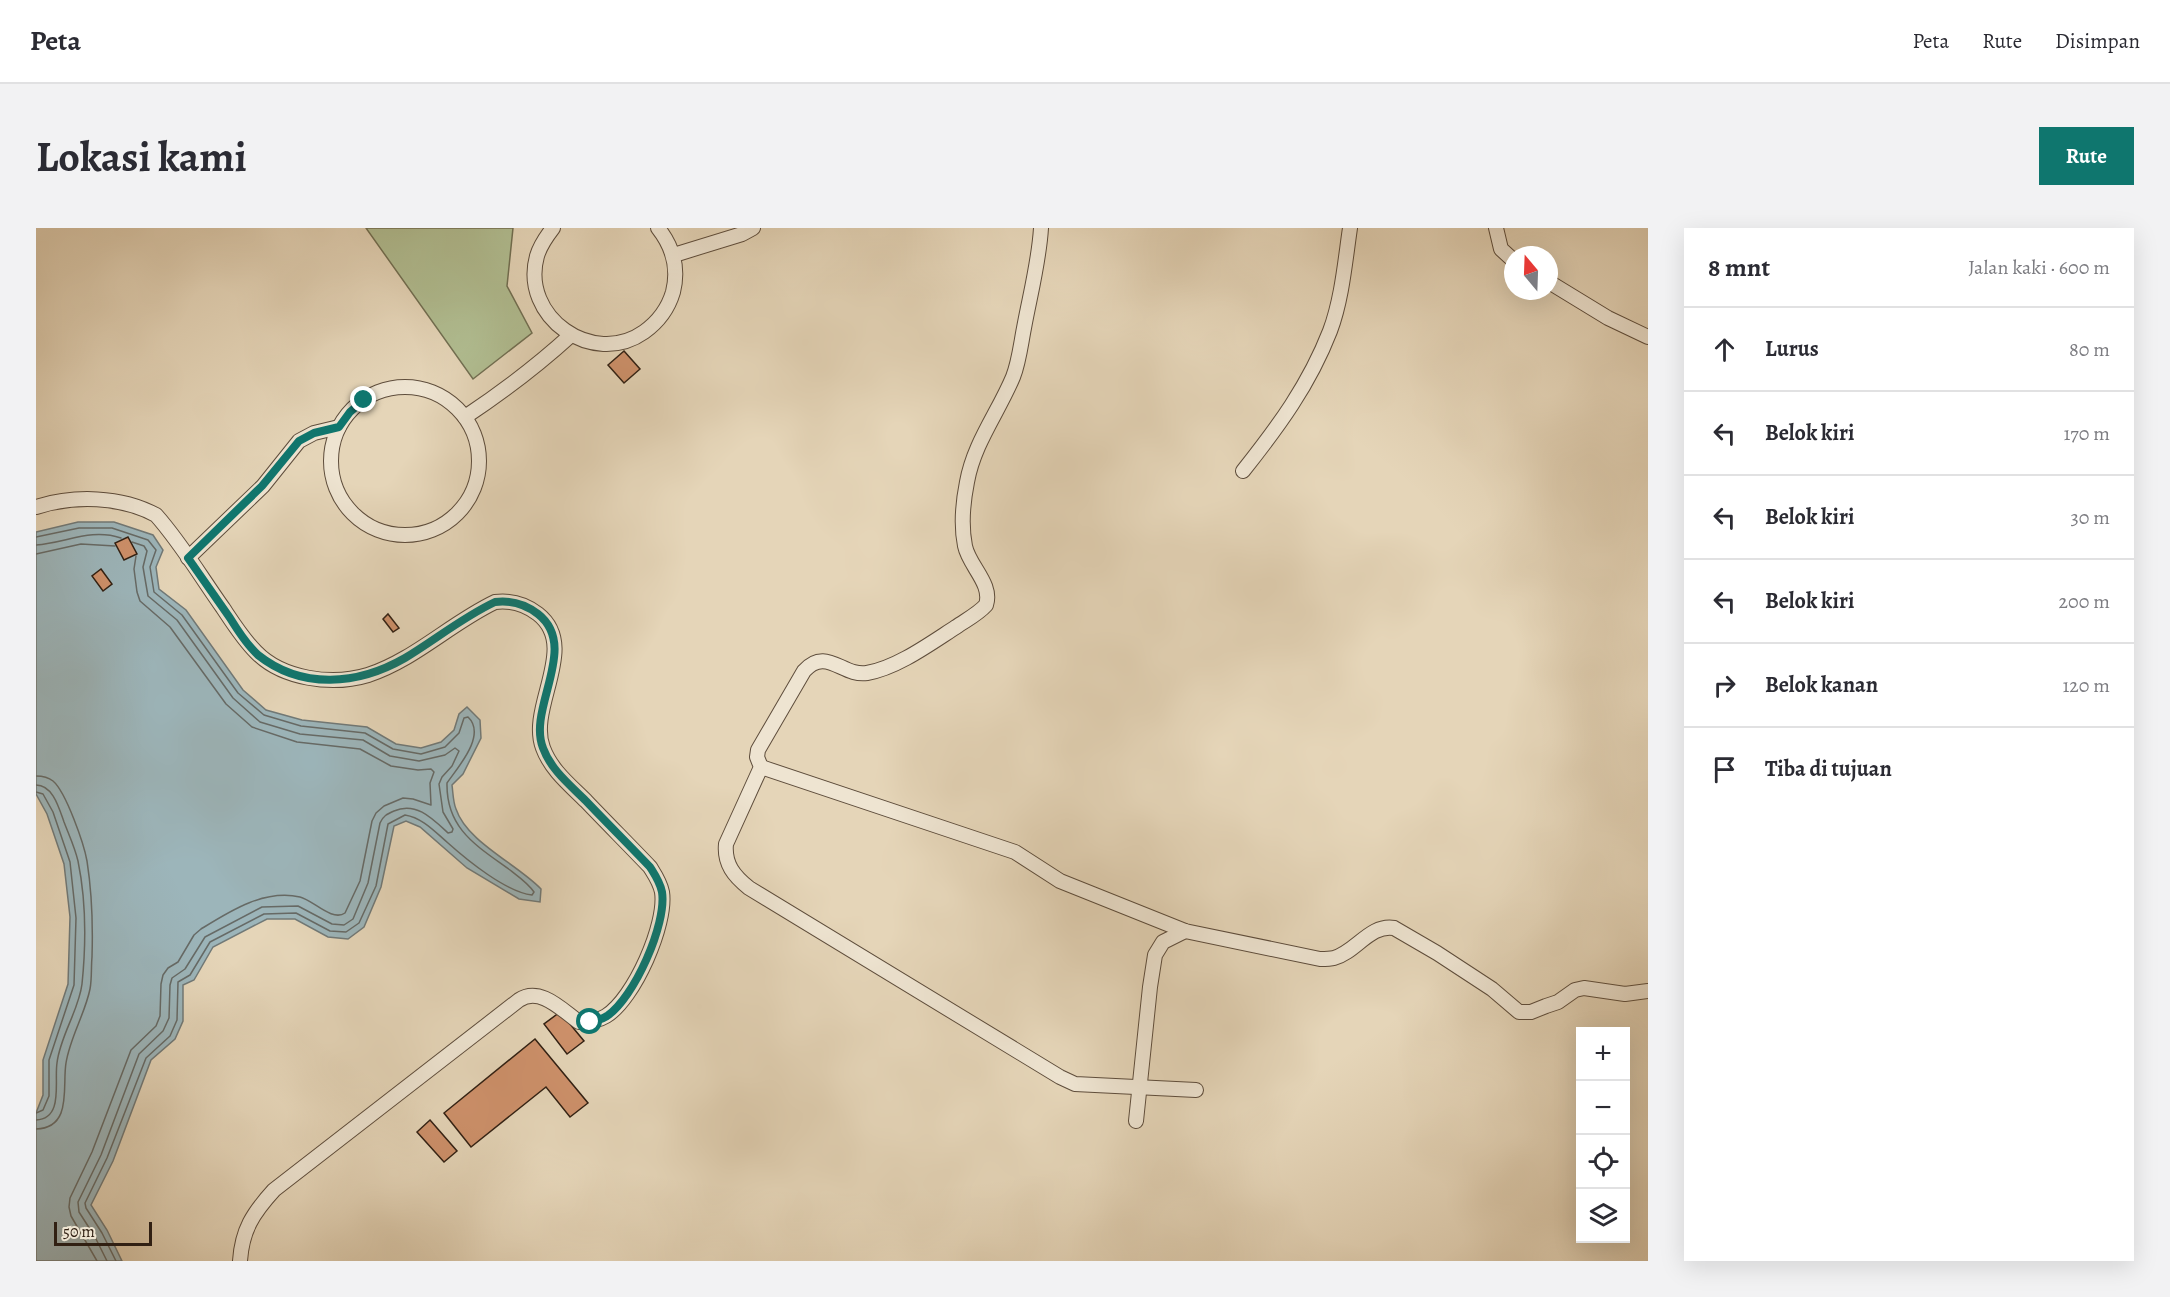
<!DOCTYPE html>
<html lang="id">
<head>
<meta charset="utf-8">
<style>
  :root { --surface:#fff; --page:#f2f2f3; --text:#2b2b33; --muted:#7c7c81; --line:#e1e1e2; --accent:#0f766e }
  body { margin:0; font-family:Alegreya,serif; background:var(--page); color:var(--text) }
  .controls { position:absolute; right:18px; bottom:18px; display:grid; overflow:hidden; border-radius:0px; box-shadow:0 6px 24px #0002 }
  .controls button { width:54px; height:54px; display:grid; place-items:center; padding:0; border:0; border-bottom:2px solid var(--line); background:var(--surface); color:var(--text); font:30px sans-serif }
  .compass { position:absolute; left:1468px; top:18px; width:54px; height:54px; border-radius:50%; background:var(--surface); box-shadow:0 6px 24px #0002; rotate:341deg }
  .scale { position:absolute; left:18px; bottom:15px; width:98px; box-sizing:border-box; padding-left:6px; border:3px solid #312013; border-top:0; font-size:16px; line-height:21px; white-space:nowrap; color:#312013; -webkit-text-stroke:4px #eee4d1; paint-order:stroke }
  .stop { position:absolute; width:18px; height:18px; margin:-14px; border:4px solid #0f766e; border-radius:50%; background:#fff }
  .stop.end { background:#0f766e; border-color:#fff; box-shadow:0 2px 6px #0008 }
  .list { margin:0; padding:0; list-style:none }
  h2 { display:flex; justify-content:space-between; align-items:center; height:78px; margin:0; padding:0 24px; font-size:26px }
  h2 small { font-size:20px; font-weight:400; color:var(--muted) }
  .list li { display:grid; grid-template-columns:39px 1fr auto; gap:18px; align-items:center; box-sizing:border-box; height:84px; padding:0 24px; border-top:2px solid var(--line) }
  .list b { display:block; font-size:22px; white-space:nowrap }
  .list em { font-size:20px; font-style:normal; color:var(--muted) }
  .icon { flex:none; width:33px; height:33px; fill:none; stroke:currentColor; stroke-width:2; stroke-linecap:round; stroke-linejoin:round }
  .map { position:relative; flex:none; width:1612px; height:1033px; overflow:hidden; border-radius:0px }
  header { display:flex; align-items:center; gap:36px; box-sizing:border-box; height:84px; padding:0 30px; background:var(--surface); border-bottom:2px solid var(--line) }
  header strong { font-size:28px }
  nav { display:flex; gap:33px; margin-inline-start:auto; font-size:21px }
  .intro { display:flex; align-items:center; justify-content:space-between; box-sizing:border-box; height:144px; padding:0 36px }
  h1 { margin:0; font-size:42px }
  .button { padding:15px 27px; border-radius:0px; background:var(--accent); color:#fff; font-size:21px; font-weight:700 }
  main { display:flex; gap:36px; padding:0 36px }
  aside { flex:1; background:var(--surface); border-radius:0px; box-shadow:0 6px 24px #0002 }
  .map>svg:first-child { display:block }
  .green { fill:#b1be92; stroke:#716f52; stroke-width:1.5 }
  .water { fill:#9cb5ba; stroke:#717977; stroke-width:1.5 }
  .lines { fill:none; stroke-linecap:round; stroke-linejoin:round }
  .shore { stroke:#666a66; stroke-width:1.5 }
  .building { fill:#ce916b; stroke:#312013; stroke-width:1.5 }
  .street-casing { stroke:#5e4d3c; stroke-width:16 }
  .street { stroke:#eee4d1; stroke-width:14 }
  .route { stroke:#0f766e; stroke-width:8 }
</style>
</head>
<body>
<header>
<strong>Peta</strong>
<nav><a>Peta</a><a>Rute</a><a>Disimpan</a></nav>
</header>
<div class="intro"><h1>Lokasi kami</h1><a class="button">Rute</a></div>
<main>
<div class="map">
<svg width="1612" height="1033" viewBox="0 0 1612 1033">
  <rect width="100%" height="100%" fill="#e5d5b8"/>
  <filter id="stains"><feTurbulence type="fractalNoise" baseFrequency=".00333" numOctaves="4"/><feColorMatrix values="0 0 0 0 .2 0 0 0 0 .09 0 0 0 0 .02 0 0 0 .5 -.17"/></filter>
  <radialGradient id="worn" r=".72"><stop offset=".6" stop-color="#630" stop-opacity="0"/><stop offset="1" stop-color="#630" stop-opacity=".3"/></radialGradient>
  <path class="green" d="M330,0h147l-6,58 25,47 -59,46z"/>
  <path class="water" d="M42,294h36l39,13 10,15 -7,17 3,22 27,21 57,80 23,20 36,10 65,7 29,17 25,4 20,-6 13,-12 5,-16 8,-7 13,13 1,18 -18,36 -11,11c1,7 1,17 4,24 11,33 61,55 85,80l-1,13 -21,-3 -52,-31 -47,-41 -14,-6 -12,5 -13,61 -17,40 -16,12 -20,-2 -33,-18h-28l-54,28 -19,33 -11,5v36l-8,18 -24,21 -38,101 -22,44 16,25 15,31h-86v-148l7,-18v-35l25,-76 2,-67 -6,-53 -17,-50 -11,-20v-262z"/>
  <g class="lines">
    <g class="shore">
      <path d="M0,309l43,-9h33l36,12 8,10 -6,17 4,25 28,23 56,78 26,22 37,11 64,7 28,16 28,5 24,-7 14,-14 5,-15 4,-1c19,18 -10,50 -21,66 -1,46 30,63 63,87 9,7 18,13 24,22l-2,3c-26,-3 -65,-35 -84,-52 -13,-11 -25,-25 -43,-28l-17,9 -12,62 -17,37 -13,9 -16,-1 -34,-18 -32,1 -54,28 -20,33 -12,7 -1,38 -7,16 -24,22 -39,100 -22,45 1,5 16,25 14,28"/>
      <path d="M0,317c30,-2 54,-17 85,-7"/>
      <path d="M0,326l45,-10 34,2"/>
      <path d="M0,548c6,0 12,1 17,5 13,11 31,63 34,80 5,32 6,64 5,96 -1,10 0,22 -2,32 -5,25 -20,48 -24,74 -4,23 7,65 -30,66"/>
      <path d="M0,557c17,0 23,23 28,37 5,13 11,26 14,39 8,39 8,84 4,123 -3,26 -22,52 -25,79 -3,18 7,56 -21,57"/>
      <path d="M0,564l7,2 10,18 17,50 6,56 -2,67 -25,75v36l-6,14 -7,3"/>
      <path d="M61,1033l-26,-45 -2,-9 1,-9 22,-46 39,-102 25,-24 4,-10 1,-32 2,-9 5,-7 10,-6 16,-27 7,-6c29,-18 63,-40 99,-32 13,3 32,25 45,16l15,-32 12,-60 4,-8 8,-7 19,-8 10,1 18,6 -1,-22 4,-11 -3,-3 -13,1 -27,-4 -31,-17 -63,-7 -45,-15 -26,-23 -56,-77 -30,-26 -3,-9 -3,-23 2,-13"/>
      <path d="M71,1033l-12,-24 -16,-25 -1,-10 23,-47 38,-101 24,-23 6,-13 1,-33 2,-7 13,-9 20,-32 57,-30 36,-1 34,18 12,1 9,-6 15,-36 12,-60c3,-7 7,-9 14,-12 22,-10 39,8 54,22l4,-1 1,-3 -10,-17 -4,-28 3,-7 10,-11 7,-15 -4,-3 -10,7 -26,6 -29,-5 -27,-16 -63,-6 -40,-12 -27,-24 -56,-78 -29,-24 -5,-29 4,-16 -3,-5 -12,-4"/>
    </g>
  </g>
  <g class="building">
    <path d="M588,123l16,18 -16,14 -16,-18z"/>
    <path d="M92,309l9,17 -13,6 -9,-17z"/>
    <path d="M65,341l11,15 -9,7 -11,-15z"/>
    <path d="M352,386l11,14 -6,4 -10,-13z"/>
    <path d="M524,784l24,29 -17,13 -23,-30z"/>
    <path d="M499,811l53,64 -18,14 -24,-30 -75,60 -27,-34z"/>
    <path d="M394,892l27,31 -13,11 -27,-30z"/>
  </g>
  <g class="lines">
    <defs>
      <g id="street">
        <path d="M517,0c-7,9 -13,18 -16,28 -17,61 56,112 107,76 14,-10 24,-23 29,-40 6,-24 0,-45 -15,-64"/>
        <path d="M1005,0c-2,34 -11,67 -17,100 -3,15 -5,34 -11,49 -15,36 -39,66 -46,105 -4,20 -6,44 -2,64 4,20 28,38 21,59 -8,9 -20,15 -30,22 -25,16 -59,41 -89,46 -24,4 -41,-27 -63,-2l-46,79 -1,7 4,10 -35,77c-2,20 8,32 23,44l311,189 15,7 121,6"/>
        <path d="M1460,0l5,21 12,11"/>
        <path d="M638,27l68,-21 11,-6"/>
        <path d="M1513,54l59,36 40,19"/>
        <circle cx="369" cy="233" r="74"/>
        <path d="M429,189c39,-26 71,-50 106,-82"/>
        <path d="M1207,243c35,-44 66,-86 87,-140 12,-32 15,-69 20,-103"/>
        <path d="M0,279c38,-12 85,-11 120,8 25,28 45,62 67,93 10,15 20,31 33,44 26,27 76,34 112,23 46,-15 83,-52 127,-73 16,-2 30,2 43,12 42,33 -11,93 5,134 8,22 27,37 43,53 21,22 43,44 64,66 5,8 10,15 12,25 5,32 -28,107 -56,124 -8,5 -17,6 -27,6 -17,-12 -39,-36 -60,-22l-245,190c-21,23 -32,40 -34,71"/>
        <path d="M152,330l75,-72 36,-45 15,-8 25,-6"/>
        <path d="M725,539l254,85 45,29 125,50 135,28c4,0 10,0 14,-1 22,-6 36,-34 60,-30l43,25 55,36 27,23h12l15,-6 12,-4 17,-12 9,-2 41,6 23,-3"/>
        <path d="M1100,893l14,-134 5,-32 8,-13 22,-11"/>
      </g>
    </defs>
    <use href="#street" class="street-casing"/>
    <use href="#street" class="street"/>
  </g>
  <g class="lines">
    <path class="route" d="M328,172l-14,12 -11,15 -25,6 -15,8 -37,45 -74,72c14,20 28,40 42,60 8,13 17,27 28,37 44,35 100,30 147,3 30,-18 58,-41 90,-56 16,-2 30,2 43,12 42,33 -11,94 5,134 8,22 27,37 43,53 21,22 43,44 64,66 5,8 10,15 12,25 5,32 -28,106 -55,124 -5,3 -12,5 -17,6"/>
  </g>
  <rect width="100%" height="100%" filter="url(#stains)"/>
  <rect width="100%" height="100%" fill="url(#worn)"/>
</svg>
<div class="controls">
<button>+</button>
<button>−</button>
<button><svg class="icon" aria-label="locate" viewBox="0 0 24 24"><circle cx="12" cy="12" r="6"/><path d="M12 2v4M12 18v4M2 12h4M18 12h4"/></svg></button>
<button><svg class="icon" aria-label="layers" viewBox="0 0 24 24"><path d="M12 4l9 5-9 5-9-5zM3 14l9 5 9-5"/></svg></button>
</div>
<svg class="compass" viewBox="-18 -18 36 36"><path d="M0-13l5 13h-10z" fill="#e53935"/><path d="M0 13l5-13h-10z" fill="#7c7c81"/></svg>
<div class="scale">50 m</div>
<div class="stop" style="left:554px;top:794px"></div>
<div class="stop end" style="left:328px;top:172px"></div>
</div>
<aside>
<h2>8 mnt<small>Jalan kaki · 600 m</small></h2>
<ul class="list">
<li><svg class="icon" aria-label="ahead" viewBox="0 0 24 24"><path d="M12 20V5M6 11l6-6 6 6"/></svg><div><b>Lurus</b></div><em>80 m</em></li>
<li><svg class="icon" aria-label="left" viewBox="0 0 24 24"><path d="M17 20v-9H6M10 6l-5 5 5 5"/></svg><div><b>Belok kiri</b></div><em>170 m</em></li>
<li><svg class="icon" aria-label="left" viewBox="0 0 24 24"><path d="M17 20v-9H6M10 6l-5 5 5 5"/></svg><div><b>Belok kiri</b></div><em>30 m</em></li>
<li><svg class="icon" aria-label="left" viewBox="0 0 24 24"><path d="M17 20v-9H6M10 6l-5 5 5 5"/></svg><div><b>Belok kiri</b></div><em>200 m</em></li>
<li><svg class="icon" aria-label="right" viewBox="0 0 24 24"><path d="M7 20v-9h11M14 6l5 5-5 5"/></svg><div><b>Belok kanan</b></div><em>120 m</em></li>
<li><svg class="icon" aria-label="arrive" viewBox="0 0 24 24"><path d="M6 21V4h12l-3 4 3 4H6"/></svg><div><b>Tiba di tujuan</b></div></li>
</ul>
</aside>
</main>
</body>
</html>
